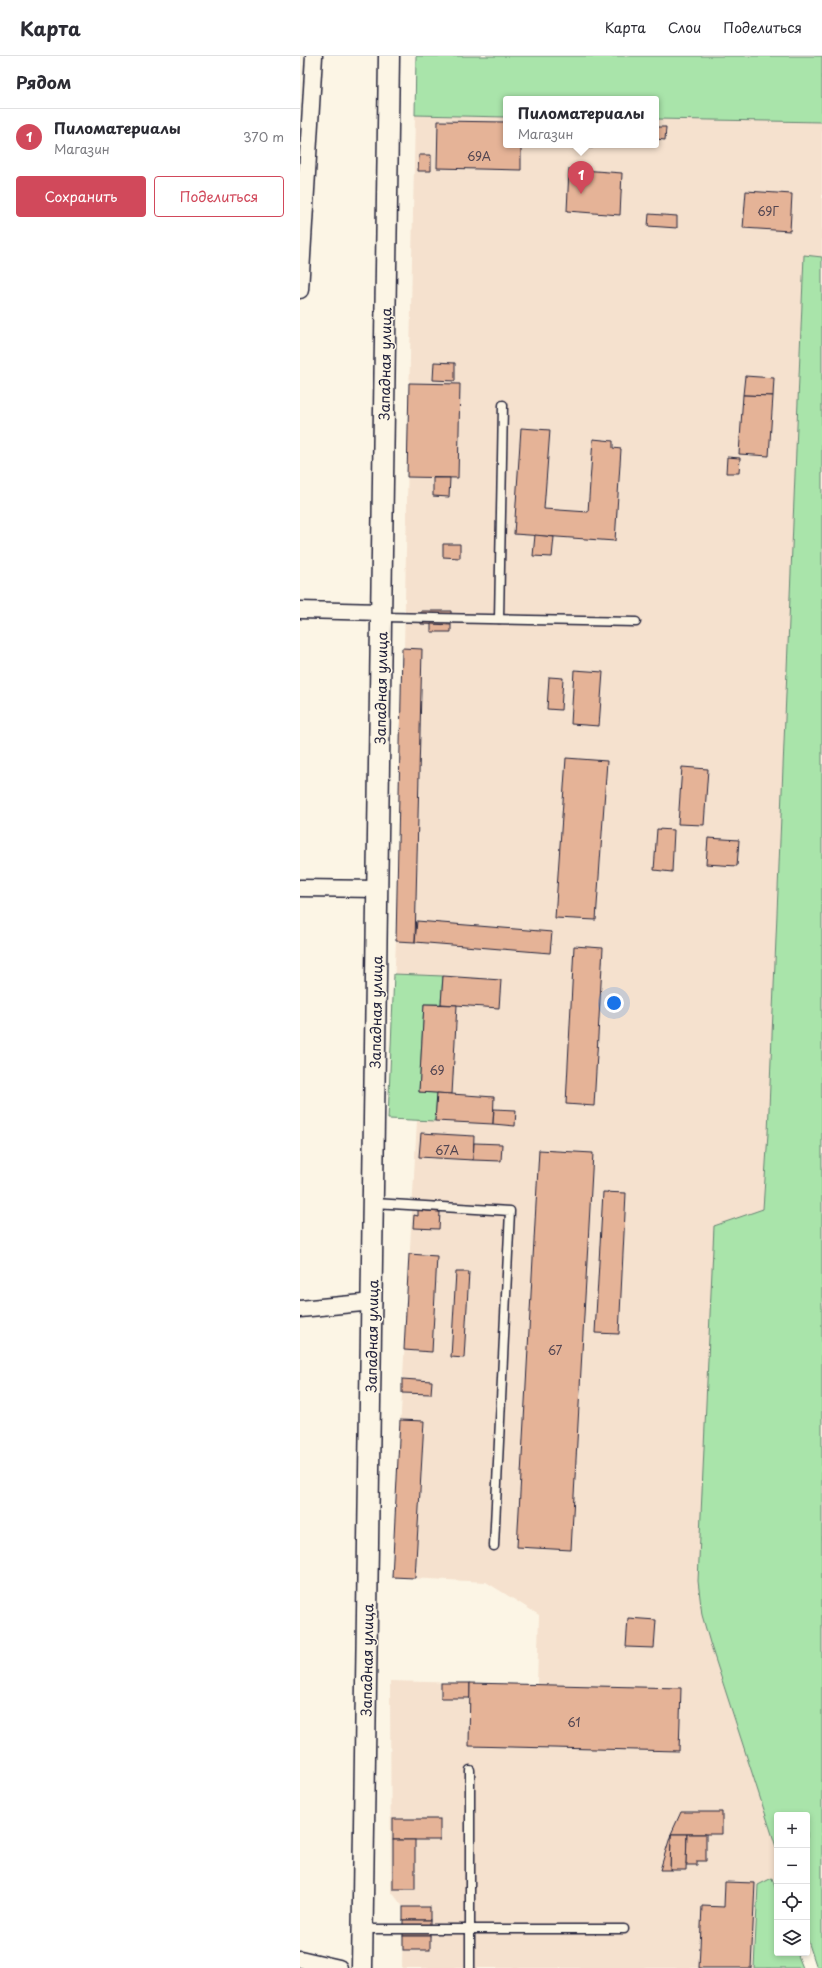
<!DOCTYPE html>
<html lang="ru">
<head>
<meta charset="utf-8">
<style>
  :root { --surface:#fff; --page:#f2f2f3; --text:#2b2b33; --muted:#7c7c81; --line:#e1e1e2; --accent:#d1495b }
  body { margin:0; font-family:"Playpen Sans",sans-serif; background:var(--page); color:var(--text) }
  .controls { position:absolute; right:12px; bottom:12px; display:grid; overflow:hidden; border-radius:4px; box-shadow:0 2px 6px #0003 }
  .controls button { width:36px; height:36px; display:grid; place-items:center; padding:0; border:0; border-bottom:1px solid var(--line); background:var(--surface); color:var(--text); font:20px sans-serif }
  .you { position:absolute; left:314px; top:947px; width:14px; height:14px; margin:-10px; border:3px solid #fff; border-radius:50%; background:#1a73e8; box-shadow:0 0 0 6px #1a73e833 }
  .badge { display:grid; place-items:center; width:26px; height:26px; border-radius:50%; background:var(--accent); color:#fff; font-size:13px; font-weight:700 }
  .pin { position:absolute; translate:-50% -33px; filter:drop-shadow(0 1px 2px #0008) }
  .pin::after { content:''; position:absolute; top:21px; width:14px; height:12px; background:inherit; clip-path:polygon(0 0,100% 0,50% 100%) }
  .popup { position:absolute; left:203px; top:40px; width:156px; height:52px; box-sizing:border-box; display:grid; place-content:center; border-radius:4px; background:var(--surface); filter:drop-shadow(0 1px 3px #0005); font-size:13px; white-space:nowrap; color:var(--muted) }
  .popup b { font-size:15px; color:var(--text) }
  .popup::after { content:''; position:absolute; left:50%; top:100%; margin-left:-8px; border:8px solid transparent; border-top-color:var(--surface) }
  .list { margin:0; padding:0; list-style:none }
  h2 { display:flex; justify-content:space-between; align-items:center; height:52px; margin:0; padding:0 16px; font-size:17px }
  h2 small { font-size:13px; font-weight:400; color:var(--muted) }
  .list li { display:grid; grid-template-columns:26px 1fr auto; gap:12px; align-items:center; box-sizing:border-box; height:56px; padding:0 16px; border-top:1px solid var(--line) }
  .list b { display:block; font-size:15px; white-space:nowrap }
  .list p { margin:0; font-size:13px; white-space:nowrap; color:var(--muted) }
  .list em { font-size:13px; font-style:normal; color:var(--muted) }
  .actions { display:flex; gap:8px; padding:12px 16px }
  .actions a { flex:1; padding:9px 0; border:1px solid var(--accent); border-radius:4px; text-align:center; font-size:14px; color:var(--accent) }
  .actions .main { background:var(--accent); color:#fff }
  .icon { flex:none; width:22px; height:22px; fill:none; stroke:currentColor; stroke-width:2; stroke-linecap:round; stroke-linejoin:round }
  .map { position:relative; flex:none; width:522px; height:1912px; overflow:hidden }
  header { display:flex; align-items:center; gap:24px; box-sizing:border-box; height:56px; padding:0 20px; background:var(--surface); border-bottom:1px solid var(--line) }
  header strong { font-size:19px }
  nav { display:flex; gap:22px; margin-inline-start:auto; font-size:14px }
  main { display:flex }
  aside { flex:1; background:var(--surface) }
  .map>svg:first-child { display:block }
  .built { fill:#f5e1ce }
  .green { fill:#a9e4aa; stroke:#668372 }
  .building { fill:#e5b397; stroke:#22223b }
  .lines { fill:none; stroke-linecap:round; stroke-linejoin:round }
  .service-casing { stroke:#22223b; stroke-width:11 }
  .minor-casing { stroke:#22223b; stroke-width:19 }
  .tertiary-casing { stroke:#22223b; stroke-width:23 }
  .service { stroke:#fcf5e5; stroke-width:8 }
  .minor { stroke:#fcf5e5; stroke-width:16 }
  .tertiary { stroke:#fcf5e5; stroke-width:20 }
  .labels { text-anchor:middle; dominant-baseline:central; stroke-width:3; stroke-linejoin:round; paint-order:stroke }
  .number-label { font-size:12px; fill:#534652 }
  .street-label { font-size:14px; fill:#22223b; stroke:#fcf5e5 }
</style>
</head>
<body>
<header>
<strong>Карта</strong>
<nav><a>Карта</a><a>Слои</a><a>Поделиться</a></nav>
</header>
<main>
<aside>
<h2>Рядом<small></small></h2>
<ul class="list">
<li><span class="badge">1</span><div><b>Пиломатериалы</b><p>Магазин</p></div><em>370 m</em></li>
</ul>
<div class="actions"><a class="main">Сохранить</a><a>Поделиться</a></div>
</aside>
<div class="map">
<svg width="522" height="1912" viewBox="0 0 522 1912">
  <rect width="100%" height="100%" fill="#fcf5e5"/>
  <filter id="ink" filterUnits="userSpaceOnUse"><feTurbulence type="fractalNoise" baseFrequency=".025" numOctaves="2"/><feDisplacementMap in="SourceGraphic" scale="8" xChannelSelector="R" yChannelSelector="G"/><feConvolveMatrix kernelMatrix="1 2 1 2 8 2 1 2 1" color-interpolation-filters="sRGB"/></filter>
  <g filter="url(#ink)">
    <path class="built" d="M115,59l91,2v28h150v-26l166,3v135l-18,-1 -36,877 -5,76 -49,17 -4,417 67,207v27l-19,8 -4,83h-352l1,-61 -12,-16 -1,-210 147,4 2,-70 -53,-33 -94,-5 25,-457 -29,-1 8,-178 8,-293z"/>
    <g class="green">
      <path d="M116,0h406v66l-166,-3v-20h-150v18l-91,-2z"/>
      <path d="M504,199l18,2v1711h-5l-10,-30v-123h-30v35l-67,-207 -8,-28 -4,-34 16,-355 49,-17 5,-76z"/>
      <path d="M94,918l49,2 -2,28h-17l-5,88 18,1 -2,28 -47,-2z"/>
      <path d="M472,1822l5,15v60h20l6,15h-49l4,-83z"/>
    </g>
    <g class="building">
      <path d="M138,65l68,1v23h15v25l-84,-2z"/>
      <path d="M356,71h10l-1,13 -9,-1z"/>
      <path d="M262,89h31v3z"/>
      <path d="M119,99h12v16h-13z"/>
      <path d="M269,113l53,4 -2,42 -53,-4z"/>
      <path d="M446,135l46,3 -2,37 -47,-3z"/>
      <path d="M349,158l28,2v12l-29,-2z"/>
      <path d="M134,306l21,1v18l-22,-1z"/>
      <path d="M445,320l29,2 -1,18 -30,-1z"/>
      <path d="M109,327l51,1 -2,94 -51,-1z"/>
      <path d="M443,339l30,1 -4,60 -30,-2z"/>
      <path d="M221,372l29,2 -6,79 44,3 5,-73 20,2v7l8,1 -6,92 -101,-7z"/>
      <path d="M427,401l13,1 -1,15h-13z"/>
      <path d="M133,422h17l-1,19 -16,-1z"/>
      <path d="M235,479l19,2 -2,20 -19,-1z"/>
      <path d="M143,488h17v14l-17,-1z"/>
      <path d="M121,555h30v14l-30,-1z"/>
      <path d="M131,568l20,1v7h-20z"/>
      <path d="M102,592l20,1 -7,293 -19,-1z"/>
      <path d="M274,614l29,2 -4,54 -28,-2z"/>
      <path d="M249,621l14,1 -2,32 -14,-1z"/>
      <path d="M266,702l41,3 -11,159 -41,-2z"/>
      <path d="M382,711l26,2 -4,56 -26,-1z"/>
      <path d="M357,773l17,1 -2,42 -18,-2z"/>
      <path d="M408,782l31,2 -2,26 -31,-2z"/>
      <path d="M117,865l135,11 -2,21 -135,-11z"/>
      <path d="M274,890l29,2 -9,158 -28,-2z"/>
      <path d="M143,920l58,4 -2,28 -58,-4z"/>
      <path d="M124,948l33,1 -5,89 -33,-2z"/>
      <path d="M137,1037l57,4 -1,27 -58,-3z"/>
      <path d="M194,1053l22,1 -1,16 -22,-2z"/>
      <path d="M121,1077l53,3 -1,24 -54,-3z"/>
      <path d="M174,1087l28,1 -1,17 -28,-1z"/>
      <path d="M239,1094l54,3 -22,397 -54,-3z"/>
      <path d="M303,1136l23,1 -7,141 -24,-1z"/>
      <path d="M118,1154l22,2 -1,17 -26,-1 1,-13 4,1z"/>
      <path d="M109,1198l28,2 -5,96 -28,-2z"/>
      <path d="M156,1216h13l-5,86 -13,-1z"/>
      <path d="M102,1323l30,2 -1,13 -29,-1z"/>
      <path d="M100,1364l24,1 -9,157 -23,-1z"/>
      <path d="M328,1562l28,2 -2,28 -28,-1z"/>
      <rect x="141" y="1627" width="29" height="15"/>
      <path d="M170,1627l211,5 -2,63 -210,-5z"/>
      <path d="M381,1756h41v22h-51z"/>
      <rect x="93" y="1763" width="47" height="21"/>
      <path d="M371,1778h16l-1,36h-16z"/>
      <path d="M371,1778l-1,36h-10z"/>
      <path d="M387,1778h19v27h-9v4h-11z"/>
      <rect x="93" y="1784" width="22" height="49"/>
      <path d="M425,1826l30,1 -4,85h-52l3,-62 22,1z"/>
      <rect x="103" y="1851" width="27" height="13"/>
      <rect x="103" y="1864" width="27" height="16"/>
      <rect x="103" y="1880" width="27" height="14"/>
    </g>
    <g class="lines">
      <defs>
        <g id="service">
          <path d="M82,561l254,5"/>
          <path d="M199,563l4,-214"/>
          <path d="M74,1147l136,8 -16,335"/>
          <path d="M170,1714v198"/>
          <path d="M63,1873h261"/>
        </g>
        <g id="minor">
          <path d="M0,234l14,-234"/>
          <path d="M0,554l82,2"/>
          <path d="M0,832l78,1"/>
          <path d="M0,1253l73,-7"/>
          <path d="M0,1903l39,9"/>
        </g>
        <path id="tertiary" d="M62,1912l27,-1912"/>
      </defs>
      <use href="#service" class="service-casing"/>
      <use href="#minor" class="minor-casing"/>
      <use href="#tertiary" class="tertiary-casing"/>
      <use href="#service" class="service"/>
      <use href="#minor" class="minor"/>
      <use href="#tertiary" class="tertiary"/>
    </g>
  </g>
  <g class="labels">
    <g class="number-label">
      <text x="179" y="100">69А</text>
      <text x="468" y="155">69Г</text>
      <text x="137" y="1014">69</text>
      <text x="147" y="1094">67А</text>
      <text x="255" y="1294">67</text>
      <text x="274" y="1666">61</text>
    </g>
    <g class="street-label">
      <text transform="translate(85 308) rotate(-89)">Западная улица</text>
      <text transform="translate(81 632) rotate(-89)">Западная улица</text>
      <text transform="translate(76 956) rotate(-89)">Западная улица</text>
      <text transform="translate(72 1280) rotate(-89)">Западная улица</text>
      <text transform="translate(67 1604) rotate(-89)">Западная улица</text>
    </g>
  </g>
</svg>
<div class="controls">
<button>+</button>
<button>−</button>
<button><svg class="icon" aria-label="locate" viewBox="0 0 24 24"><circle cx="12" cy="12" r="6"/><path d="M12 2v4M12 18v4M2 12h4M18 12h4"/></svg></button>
<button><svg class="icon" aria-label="layers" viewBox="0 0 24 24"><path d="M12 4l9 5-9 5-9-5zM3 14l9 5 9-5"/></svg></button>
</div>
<div class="you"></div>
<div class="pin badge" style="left:281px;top:138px">1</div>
<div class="popup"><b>Пиломатериалы</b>Магазин</div>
</div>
</main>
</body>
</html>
